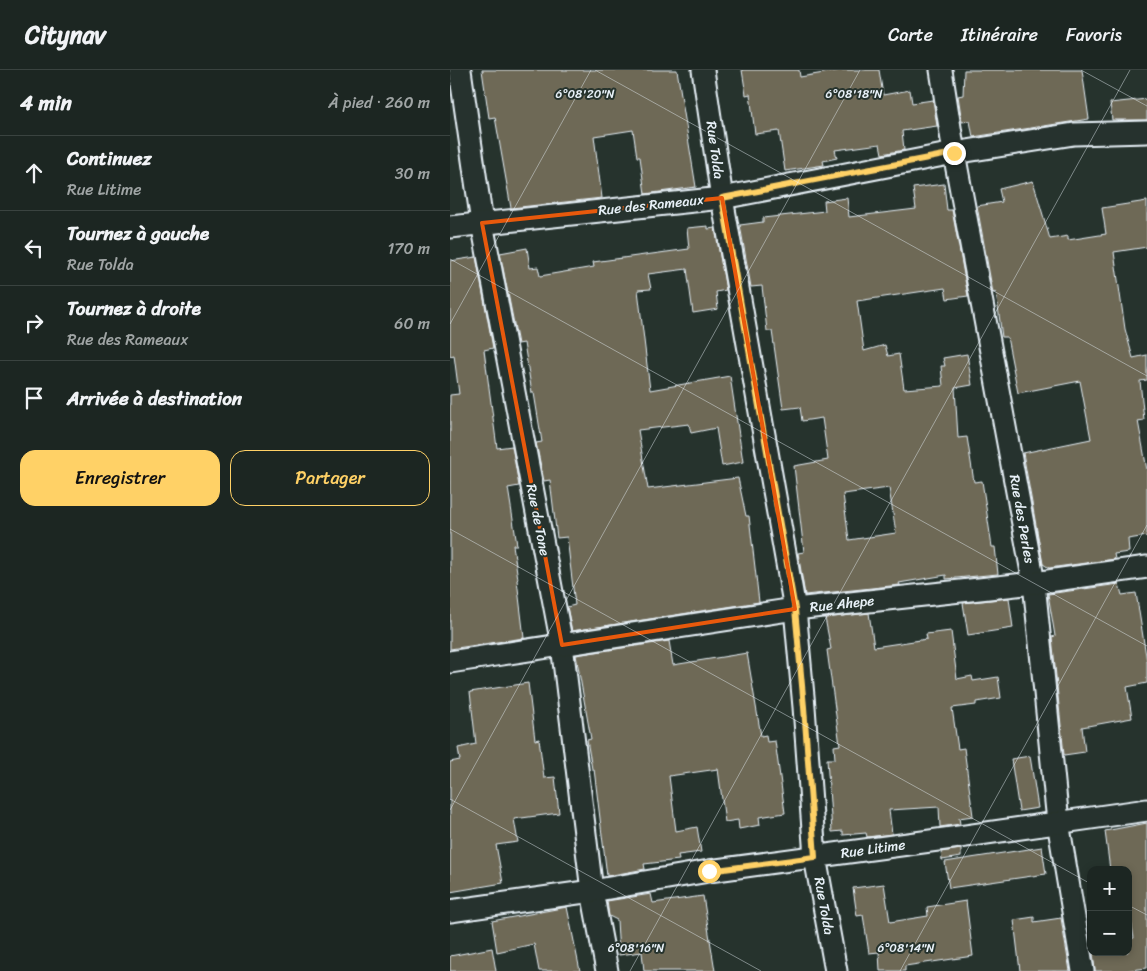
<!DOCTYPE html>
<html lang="fr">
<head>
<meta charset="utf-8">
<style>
  :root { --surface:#1c2622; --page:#29322f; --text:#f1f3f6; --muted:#a0a5a5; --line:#3a4340; --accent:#ffd166 }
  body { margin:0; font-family:Sriracha,sans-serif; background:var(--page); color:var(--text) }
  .controls { position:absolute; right:15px; bottom:15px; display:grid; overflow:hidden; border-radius:10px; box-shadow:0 2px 8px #0003 }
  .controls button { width:45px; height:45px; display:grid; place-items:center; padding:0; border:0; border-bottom:1px solid var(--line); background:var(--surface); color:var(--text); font:25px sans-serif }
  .stop { position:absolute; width:15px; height:15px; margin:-11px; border:4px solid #ffd166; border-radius:50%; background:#fff }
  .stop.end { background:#ffd166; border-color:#fff; box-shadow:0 1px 5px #0008 }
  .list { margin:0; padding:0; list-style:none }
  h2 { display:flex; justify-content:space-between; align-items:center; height:65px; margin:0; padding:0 20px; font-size:21px }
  h2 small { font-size:16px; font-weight:400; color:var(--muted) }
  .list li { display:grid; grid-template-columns:32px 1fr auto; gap:15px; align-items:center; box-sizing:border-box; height:75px; padding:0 20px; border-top:1px solid var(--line) }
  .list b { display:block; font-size:19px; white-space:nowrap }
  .list p { margin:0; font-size:16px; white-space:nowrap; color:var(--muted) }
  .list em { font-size:16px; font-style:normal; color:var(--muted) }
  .actions { display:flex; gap:10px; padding:15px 20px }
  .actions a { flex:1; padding:11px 0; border:1px solid var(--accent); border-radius:15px; text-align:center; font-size:18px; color:var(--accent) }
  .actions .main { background:var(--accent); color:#111 }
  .icon { flex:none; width:28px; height:28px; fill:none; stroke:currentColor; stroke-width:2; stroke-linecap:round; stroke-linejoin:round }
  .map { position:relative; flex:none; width:697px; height:901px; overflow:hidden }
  header { display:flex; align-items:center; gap:30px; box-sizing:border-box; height:70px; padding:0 25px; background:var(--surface); border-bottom:1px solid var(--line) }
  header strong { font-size:24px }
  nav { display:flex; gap:28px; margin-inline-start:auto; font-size:18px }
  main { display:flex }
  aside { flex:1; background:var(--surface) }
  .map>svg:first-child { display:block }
  .building { fill:#6e6956; stroke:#e8f1f8; fill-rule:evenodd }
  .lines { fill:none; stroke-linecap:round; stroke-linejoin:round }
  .street-casing { stroke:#e8f1f8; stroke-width:25 }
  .street { stroke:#26332d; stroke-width:21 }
  .route { stroke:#ffd166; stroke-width:6 }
  .marked { fill:none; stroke:#e8590c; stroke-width:4; stroke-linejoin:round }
  .ticks { fill:none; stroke:#e8f1f8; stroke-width:1; stroke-opacity:0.45 }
  .labels { text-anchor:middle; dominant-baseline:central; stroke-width:4; stroke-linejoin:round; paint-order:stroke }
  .street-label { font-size:14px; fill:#e8f1f8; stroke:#26332d }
  .ticks-label { font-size:12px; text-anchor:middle; fill:#e8f1f8; stroke:#26332d; stroke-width:4; stroke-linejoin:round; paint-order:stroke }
</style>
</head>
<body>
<header>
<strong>Citynav</strong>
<nav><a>Carte</a><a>Itinéraire</a><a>Favoris</a></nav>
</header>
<main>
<aside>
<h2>4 min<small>À pied · 260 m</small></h2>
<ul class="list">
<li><svg class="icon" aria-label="ahead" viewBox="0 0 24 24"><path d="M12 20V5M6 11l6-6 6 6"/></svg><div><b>Continuez</b><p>Rue Litime</p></div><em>30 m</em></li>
<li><svg class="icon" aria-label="left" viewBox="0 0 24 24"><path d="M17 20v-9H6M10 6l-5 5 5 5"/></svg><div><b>Tournez à gauche</b><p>Rue Tolda</p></div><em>170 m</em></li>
<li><svg class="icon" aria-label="right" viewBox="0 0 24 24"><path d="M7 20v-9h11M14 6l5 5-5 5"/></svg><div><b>Tournez à droite</b><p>Rue des Rameaux</p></div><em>60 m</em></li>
<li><svg class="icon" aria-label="arrive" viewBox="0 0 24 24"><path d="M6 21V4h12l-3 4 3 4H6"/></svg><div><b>Arrivée à destination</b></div></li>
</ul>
<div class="actions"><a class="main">Enregistrer</a><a>Partager</a></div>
</aside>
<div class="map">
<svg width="697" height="901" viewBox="0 0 697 901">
  <rect width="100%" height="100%" fill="#26332d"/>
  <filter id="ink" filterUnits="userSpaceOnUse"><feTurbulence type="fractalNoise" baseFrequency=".02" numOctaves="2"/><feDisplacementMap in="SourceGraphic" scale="10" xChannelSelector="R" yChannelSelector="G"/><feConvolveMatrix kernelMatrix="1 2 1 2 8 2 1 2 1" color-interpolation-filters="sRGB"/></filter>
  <g filter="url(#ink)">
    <g class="building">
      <path d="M32,0h195l19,117 -51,7 -5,-37h-3l-4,-27 -39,6 8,62 -91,10 -16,-91 -6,1z"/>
      <path d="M292,0h57l1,7 42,-7h37l4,25 27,-5 2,13 21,-3 4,26 -35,5 2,19 -22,4 -2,-10 -45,6 2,8 -14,3 1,4 -39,6 -6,-40 -24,3 -5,-40 -4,1z"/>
      <path d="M514,0h118l7,49 -116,18 -3,-16 -8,1 -4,-26 5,-1z"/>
      <path d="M697,29v21h-35l-2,-17z"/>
      <path d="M583,111l17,58 18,-3v4l38,-6 -4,-26 45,-7v46l-33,5 11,77 8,29 14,-3v25l-7,1 4,39 -6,1 9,49v66l-19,3 1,13 -15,2 1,5 -66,9 -6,-4 -20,-111 68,-14 -11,-58 -62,12 -11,-56h-5l-6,-45 -3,1 -16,-87 25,-4 -3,-13z"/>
      <path d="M494,114l3,26h5l16,86 -21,3 -2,-11 -88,13 7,50 21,-6 3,11 11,-2 5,35 39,-3 -2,-20h4l-2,-8 24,-4 5,31 -17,3 3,50 9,-1 7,45 8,-1 10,66h3l3,27 -52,5v-4l-47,8 1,2 -95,10 -7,-42 6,-1 -10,-86 34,-6 -6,-42 -20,3 -2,-14 -17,2 -11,-78h-5l-5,-45 -11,1 -11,-62 23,-3v-4l62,-7 -1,-10 23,-3 2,19 67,-8 -3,-21zM439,418l7,45 -47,7 -6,-46z"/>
      <path d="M258,156v3l7,-1 11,62 -10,2 2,17 -25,4 -6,-44 -39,5 3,15 -13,1 12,100 80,-14 13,86 -21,4 -6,-38 -25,5 -2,-9 -51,6 10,59 90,-11 8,38h3l10,86 -187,29 -5,-24 8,-2 -8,-68 -10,1 -7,-58 -6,1 -8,-38 6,-1 -8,-49h-2l-8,-50 -6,1 -18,-91 27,-5 3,20 8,-1 2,9 54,-9 -1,-5 96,-13 -2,-21z"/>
      <path d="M26,187l17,91 -9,2 13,98 15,-2 7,40 -11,2 9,57h-4l5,34 -1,1 7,58 -74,11v-254l9,-1 -5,-39 -4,1v-95z"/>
      <path d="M669,514l3,11 14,-2 11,69v21l-20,4 5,31 -50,9 3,25 -21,3 -12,-118 3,-1 -7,-42z"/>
      <path d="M559,528l4,30 -45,7 -5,-32z"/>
      <path d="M419,543l5,34 53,-8 -1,-5 25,-3 6,48 15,-3 1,5 25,-4 3,21 -25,4v3l-24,3 6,41 6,-1 9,68 -14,2 1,6 -20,3 -1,-20 -50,3 3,24 -25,3 -1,-4 -23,2v-4l-11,1 -5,-73h8l-1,-13 6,-1 -13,-95 4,-1 -6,-31z"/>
      <path d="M219,571l4,24 74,-12 14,83 5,-1 1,7 8,-1 10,72 -26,4 1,8 -21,4 -1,-9 -13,2 -7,-53 -49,7 7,55 21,-4 4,25 -23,3 1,5 -35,4 1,5 -38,7 -13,-107h-2l-5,-29 4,-1 -15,-84z"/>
      <path d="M78,613l7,57 4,-1 5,39 11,-1 4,36 -45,6 4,23 -22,3 7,38 -53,9v-130l10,-2 -2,-12 18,-4 -6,-52z"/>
      <path d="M580,686l8,52 -19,3 -8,-52z"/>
      <path d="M697,753v145l-23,3h-29l-2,-19h35v-13l6,-1 -6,-36v-32h-18l-5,-39z"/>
      <path d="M592,777l4,27 -97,14 -4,-26z"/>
      <path d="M511,779v8l-19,3 -1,-8z"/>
      <path d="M434,814l6,38 38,-6 -1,-9 39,-6 7,55 -68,10v5h-25l-1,-19 -10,1 -6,-38 -6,1 -4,-28z"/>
      <path d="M201,824l2,9 50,-7 12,75h-71l-2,-19 -23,3 -2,-35 -8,-4 -2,-15z"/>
      <path d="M117,837l13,64h-41l-5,-27 -37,8 -5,-31z"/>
      <path d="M584,847v5l27,-4 9,53h-50l-6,-51z"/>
      <path d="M42,878l4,23h-46v-15z"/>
    </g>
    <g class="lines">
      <defs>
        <g id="street">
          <path d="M10,0l22,153 80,422 30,246 15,80"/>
          <path d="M253,0l19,128 73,411 9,98 11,150 21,114"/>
          <path d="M491,0l13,83 80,430 24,239 25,149"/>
          <path d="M0,157l272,-29 232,-45 120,-19 73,-2"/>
          <path d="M0,592l345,-53 239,-26 113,-16"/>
          <path d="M0,841l142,-20 117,-20 236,-32 202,-29"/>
        </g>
      </defs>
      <use href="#street" class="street-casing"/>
      <use href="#street" class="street"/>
    </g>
  </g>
  <g class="lines" filter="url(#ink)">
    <path class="route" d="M259,801l106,-14 -11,-150 -9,-98 -73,-411 232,-45"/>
  </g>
  <path class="marked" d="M272,128l73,411 -233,36 -80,-422z"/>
  <path class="ticks" d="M145,0l552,306M631,0l66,36M0,189l697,387M0,254l141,-254M0,459l641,355M0,729l311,172M0,740l410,-740M678,835l19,10M180,901l500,-901M450,901l247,-446"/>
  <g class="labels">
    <g class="street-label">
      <text transform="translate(265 80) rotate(82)">Rue Tolda</text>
      <text transform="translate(201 135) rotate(-6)">Rue des Rameaux</text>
      <text transform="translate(572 449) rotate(80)">Rue des Perles</text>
      <text transform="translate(88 450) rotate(79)">Rue de Tone</text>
      <text transform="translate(392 534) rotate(-6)">Rue Ahepe</text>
      <text transform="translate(423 779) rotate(-8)">Rue Litime</text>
      <text transform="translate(374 836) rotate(80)">Rue Tolda</text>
    </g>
  </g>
  <g class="ticks-label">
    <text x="135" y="28">6°08'20"N</text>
    <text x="404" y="28">6°08'18"N</text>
    <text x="186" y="882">6°08'16"N</text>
    <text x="456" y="882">6°08'14"N</text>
  </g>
</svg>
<div class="controls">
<button>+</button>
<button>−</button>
</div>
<div class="stop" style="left:259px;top:801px"></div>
<div class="stop end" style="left:504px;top:83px"></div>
</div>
</main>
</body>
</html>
